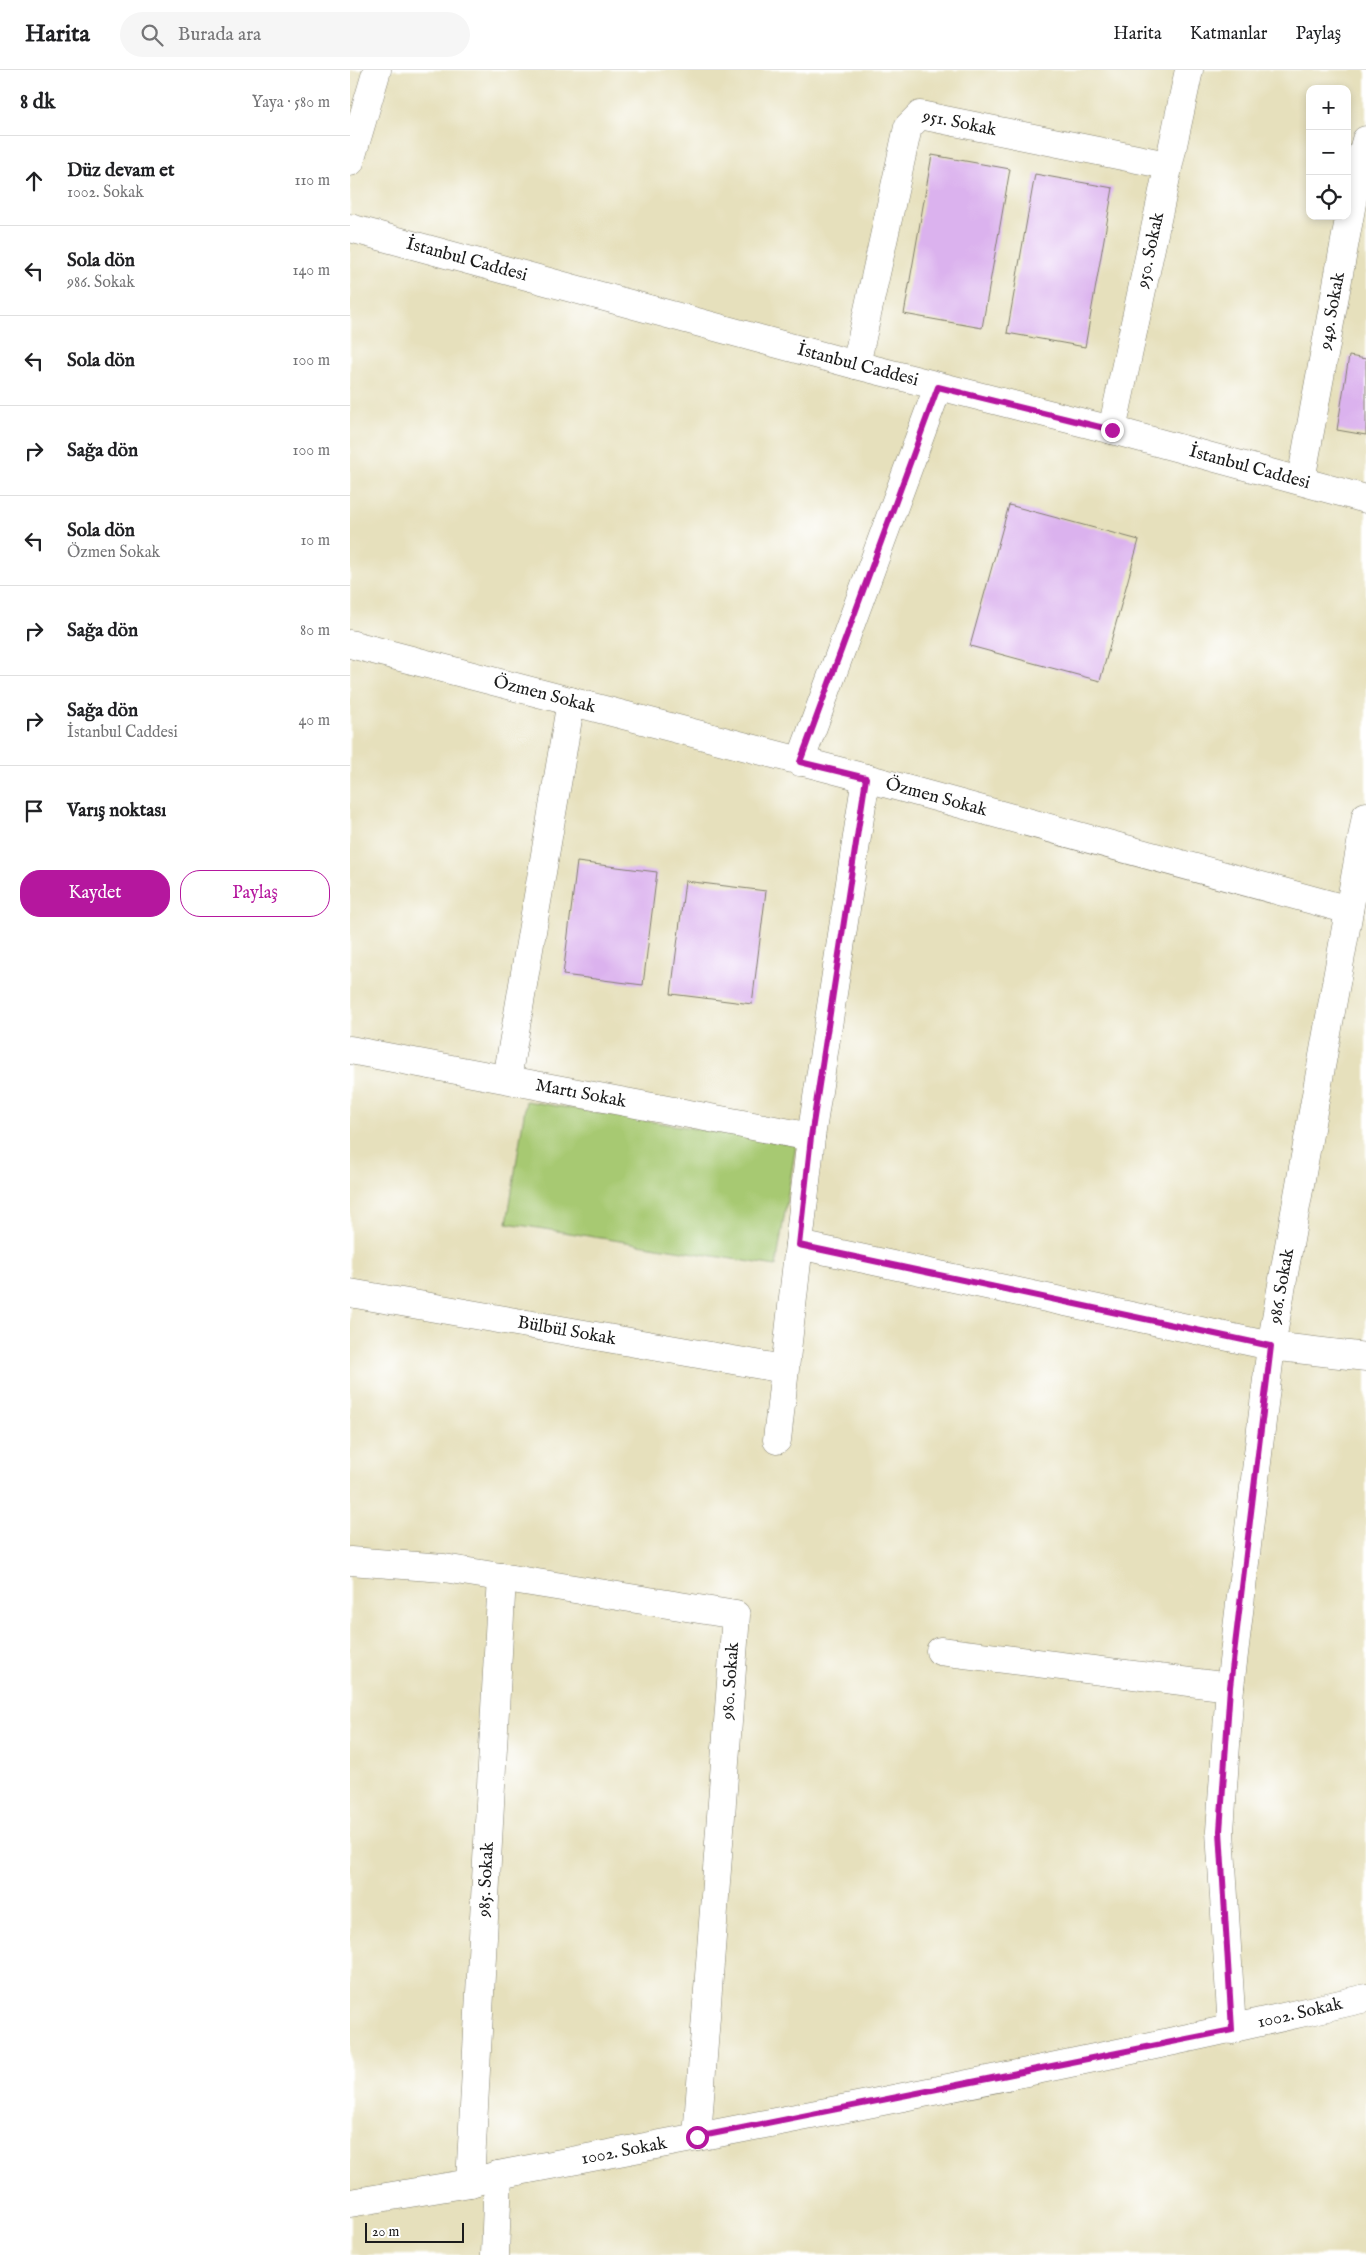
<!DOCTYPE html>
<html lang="tr">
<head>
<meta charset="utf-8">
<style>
  :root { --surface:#fff; --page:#f6f6f6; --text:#202124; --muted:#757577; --line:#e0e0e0; --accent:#b5179e }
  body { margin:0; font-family:"IM FELL English",serif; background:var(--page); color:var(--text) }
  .controls { position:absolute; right:15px; top:15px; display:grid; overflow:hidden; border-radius:10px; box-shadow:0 2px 8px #0003 }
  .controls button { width:45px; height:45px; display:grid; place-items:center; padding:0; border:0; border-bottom:1px solid var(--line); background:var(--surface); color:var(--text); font:25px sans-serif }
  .scale { position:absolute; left:15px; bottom:12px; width:99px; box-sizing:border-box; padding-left:5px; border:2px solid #1c1c1c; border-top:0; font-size:14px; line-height:18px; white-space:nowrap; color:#1c1c1c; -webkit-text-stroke:4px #fff; paint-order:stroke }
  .stop { position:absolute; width:15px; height:15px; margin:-11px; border:4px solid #b5179e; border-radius:50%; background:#fff }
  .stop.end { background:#b5179e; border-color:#fff; box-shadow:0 1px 5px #0008 }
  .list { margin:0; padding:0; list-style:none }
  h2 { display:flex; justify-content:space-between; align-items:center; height:65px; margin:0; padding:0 20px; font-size:21px }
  h2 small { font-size:16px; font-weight:400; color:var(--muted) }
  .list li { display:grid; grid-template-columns:32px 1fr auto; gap:15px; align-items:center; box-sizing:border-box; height:90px; padding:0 20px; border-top:1px solid var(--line) }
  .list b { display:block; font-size:19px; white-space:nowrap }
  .list p { margin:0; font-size:16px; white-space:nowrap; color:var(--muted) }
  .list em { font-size:16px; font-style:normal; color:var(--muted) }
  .actions { display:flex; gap:10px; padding:15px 20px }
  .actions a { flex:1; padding:11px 0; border:1px solid var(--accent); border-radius:20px; text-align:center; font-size:18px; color:var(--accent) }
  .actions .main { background:var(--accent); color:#fff }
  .icon { flex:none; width:28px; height:28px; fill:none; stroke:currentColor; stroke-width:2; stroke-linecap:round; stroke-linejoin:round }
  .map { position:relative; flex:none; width:1016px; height:2185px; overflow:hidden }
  header { display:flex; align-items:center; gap:30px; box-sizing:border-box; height:70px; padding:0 25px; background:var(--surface); border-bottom:1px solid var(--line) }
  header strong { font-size:24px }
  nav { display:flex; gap:28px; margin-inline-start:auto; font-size:18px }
  .search { width:350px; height:45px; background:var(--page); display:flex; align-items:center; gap:12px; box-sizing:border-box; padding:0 18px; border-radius:28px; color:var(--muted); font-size:19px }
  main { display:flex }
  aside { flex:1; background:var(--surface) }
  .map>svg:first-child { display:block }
  .green { fill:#a7c972; stroke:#627247 }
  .building { fill:#dbb2ee }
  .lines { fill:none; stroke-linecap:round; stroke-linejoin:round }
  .minor-casing { stroke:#817e6c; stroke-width:29 }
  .tertiary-casing { stroke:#817e6c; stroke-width:29 }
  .secondary-casing { stroke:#817e6c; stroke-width:29 }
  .minor { stroke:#fff; stroke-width:28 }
  .tertiary { stroke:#fff; stroke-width:28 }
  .secondary { stroke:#fff; stroke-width:28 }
  .route { stroke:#b5179e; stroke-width:6 }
  .labels { text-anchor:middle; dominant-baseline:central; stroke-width:5; stroke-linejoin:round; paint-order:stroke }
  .street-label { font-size:18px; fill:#1c1c1c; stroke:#fff }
</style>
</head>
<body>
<header>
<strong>Harita</strong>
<div class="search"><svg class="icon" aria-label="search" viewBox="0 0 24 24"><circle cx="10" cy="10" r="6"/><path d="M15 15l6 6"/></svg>Burada ara</div>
<nav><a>Harita</a><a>Katmanlar</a><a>Paylaş</a></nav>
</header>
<main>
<aside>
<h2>8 dk<small>Yaya · 580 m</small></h2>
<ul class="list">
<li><svg class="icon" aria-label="ahead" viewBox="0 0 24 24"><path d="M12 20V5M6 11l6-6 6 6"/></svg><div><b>Düz devam et</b><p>1002. Sokak</p></div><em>110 m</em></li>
<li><svg class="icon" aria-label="left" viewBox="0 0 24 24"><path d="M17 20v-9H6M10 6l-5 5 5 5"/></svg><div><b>Sola dön</b><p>986. Sokak</p></div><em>140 m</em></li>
<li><svg class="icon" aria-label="left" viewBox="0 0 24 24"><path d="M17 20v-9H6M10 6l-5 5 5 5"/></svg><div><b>Sola dön</b></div><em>100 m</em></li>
<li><svg class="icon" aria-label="right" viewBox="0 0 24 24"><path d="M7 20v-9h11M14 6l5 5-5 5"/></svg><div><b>Sağa dön</b></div><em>100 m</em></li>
<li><svg class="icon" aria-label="left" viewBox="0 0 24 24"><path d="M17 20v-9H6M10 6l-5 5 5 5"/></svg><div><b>Sola dön</b><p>Özmen Sokak</p></div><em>10 m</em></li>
<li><svg class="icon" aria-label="right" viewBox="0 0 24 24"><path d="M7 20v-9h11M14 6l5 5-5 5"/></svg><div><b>Sağa dön</b></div><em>80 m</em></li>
<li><svg class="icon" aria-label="right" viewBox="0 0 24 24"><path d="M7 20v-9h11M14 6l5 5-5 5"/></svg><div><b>Sağa dön</b><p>İstanbul Caddesi</p></div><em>40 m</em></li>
<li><svg class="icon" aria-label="arrive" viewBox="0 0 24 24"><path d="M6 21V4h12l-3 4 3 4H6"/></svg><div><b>Varış noktası</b></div></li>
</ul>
<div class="actions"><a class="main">Kaydet</a><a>Paylaş</a></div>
</aside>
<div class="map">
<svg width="1016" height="2185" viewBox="0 0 1016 2185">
  <rect width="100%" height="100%" fill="#fff"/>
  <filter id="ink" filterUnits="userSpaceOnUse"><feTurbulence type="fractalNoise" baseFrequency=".02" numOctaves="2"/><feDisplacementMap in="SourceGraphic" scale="10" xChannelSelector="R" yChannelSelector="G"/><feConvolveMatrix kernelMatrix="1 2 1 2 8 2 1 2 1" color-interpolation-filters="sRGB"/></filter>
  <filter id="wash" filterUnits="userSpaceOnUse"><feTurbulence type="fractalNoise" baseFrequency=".0096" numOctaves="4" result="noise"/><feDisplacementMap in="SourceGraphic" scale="20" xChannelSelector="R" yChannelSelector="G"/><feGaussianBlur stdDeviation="1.12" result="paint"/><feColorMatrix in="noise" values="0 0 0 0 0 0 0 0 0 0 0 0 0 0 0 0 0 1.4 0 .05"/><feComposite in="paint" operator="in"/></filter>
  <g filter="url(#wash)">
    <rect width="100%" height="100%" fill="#e6e0bc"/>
    <path class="green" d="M176,1031l270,44 -20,121 -269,-43z"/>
    <g id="blocks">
      <g class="building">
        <path d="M582,85l78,14 -28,159 -78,-14z"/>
        <path d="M685,104l78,14 -28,159 -78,-14z"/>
        <path d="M999,286l17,3v76l-29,-5z"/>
        <path d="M659,435l130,35 -39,141 -130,-35z"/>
        <path d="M227,792l80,10 -14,113 -80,-10z"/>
        <path d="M335,811l81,10 -14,113 -81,-10z"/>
      </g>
    </g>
  </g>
  <g filter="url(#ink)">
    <use href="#blocks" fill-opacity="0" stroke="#817e6c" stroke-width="1"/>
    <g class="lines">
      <defs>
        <g id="minor">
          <path d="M0,92l27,-92"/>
          <path id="s1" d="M506,295l52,-238 12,-12 247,50"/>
          <path id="s2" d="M762,360l77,-360"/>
          <path id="s3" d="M951,410l58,-315 7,-25"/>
          <path id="s4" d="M0,574l516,134 483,132"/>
          <path d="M450,692l138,-375"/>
          <path id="s5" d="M0,980l461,87"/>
          <path d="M157,1009l64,-378"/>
          <path d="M449,1175l472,101 95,11"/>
          <path id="s6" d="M0,1223l434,76"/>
          <path d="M427,1370l34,-303 55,-359"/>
          <path d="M0,1491l94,7 292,47 -39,522"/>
          <path d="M590,1581l290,36"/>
          <path id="s7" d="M882,1960l-12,-199 10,-144 41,-341 95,-530"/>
          <path id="s8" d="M120,2113l32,-606"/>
          <path d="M145,2185l3,-80"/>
        </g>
        <g id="tertiary">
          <path id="s9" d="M0,2133l120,-20 28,-8c290,-55 581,-110 868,-177"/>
        </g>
        <g id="secondary">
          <path id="s10" d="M0,158l506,137 256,65 254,69"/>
        </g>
      </defs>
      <use href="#minor" class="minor-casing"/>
      <use href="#tertiary" class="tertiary-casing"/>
      <use href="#secondary" class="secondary-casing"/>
      <use href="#minor" class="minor"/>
      <use href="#tertiary" class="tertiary"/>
      <use href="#secondary" class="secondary"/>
    </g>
  </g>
  <g class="lines" filter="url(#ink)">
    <path class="route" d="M347,2067l535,-107 -12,-199 10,-144 41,-341 -472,-101 12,-108 55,-359 -66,-16 138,-375 174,43"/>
  </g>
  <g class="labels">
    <g class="street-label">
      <text stroke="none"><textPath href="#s1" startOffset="301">951. Sokak</textPath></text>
      <text stroke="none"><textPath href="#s2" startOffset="184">950. Sokak</textPath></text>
      <text stroke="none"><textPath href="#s10" startOffset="121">İstanbul Caddesi</textPath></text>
      <text stroke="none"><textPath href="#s3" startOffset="172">949. Sokak</textPath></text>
      <text stroke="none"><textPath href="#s10" startOffset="526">İstanbul Caddesi</textPath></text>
      <text stroke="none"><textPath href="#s10" startOffset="931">İstanbul Caddesi</textPath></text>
      <text stroke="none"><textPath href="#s4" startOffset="201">Özmen Sokak</textPath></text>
      <text stroke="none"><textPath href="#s4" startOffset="606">Özmen Sokak</textPath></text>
      <text stroke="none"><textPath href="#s5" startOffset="235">Martı Sokak</textPath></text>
      <text stroke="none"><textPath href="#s7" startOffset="748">986. Sokak</textPath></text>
      <text stroke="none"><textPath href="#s6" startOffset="220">Bülbül Sokak</textPath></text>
      <text transform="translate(381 1611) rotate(-86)">980. Sokak</text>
      <text stroke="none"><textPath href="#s8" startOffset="304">985. Sokak</textPath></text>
      <text stroke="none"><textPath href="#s9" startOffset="969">1002. Sokak</textPath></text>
      <text stroke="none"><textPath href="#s9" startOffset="279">1002. Sokak</textPath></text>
    </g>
  </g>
</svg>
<div class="controls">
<button>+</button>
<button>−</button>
<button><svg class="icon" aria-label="locate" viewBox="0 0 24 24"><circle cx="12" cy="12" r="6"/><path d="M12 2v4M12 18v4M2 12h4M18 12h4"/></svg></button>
</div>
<div class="scale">20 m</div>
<div class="stop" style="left:347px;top:2067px"></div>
<div class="stop end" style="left:762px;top:360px"></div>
</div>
</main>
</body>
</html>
